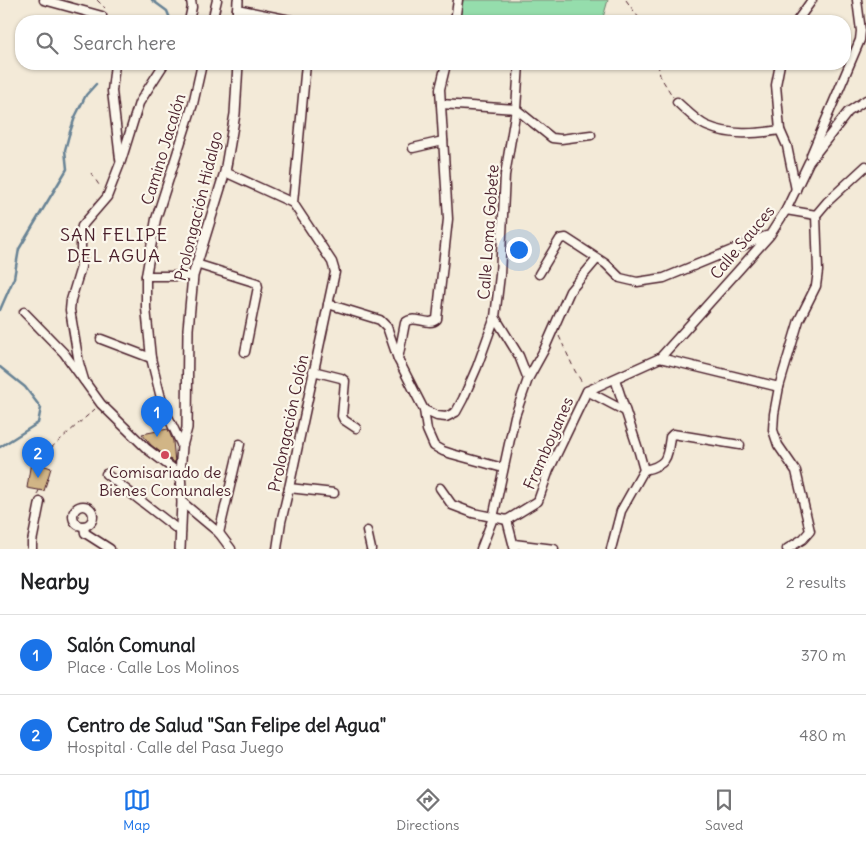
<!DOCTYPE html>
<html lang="en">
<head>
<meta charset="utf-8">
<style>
  :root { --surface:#fff; --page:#f2f2f2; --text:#202124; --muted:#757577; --line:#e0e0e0; --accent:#1a73e8 }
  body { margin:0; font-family:Delius,sans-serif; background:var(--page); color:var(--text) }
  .you { position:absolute; left:518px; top:249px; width:18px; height:18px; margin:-12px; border:4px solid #fff; border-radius:50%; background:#1a73e8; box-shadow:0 0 0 8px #1a73e833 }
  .badge { display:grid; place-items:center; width:32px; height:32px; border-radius:50%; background:var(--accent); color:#fff; font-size:16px; font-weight:700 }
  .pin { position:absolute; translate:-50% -41px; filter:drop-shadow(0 1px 2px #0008) }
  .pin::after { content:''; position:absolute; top:26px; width:18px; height:15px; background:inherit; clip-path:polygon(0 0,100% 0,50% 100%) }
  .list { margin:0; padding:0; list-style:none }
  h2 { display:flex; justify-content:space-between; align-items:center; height:65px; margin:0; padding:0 20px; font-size:21px }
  h2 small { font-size:16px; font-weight:400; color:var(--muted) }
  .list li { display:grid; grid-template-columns:32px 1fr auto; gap:15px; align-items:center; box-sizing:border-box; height:80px; padding:0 20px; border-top:1px solid var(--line) }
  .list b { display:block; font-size:19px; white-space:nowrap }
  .list p { margin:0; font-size:16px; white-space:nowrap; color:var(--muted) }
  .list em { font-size:16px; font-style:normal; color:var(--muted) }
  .icon { flex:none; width:28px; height:28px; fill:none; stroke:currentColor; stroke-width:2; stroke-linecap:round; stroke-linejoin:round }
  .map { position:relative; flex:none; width:866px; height:549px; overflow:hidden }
  .search { position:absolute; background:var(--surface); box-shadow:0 1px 4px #0004; left:15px; right:15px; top:15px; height:55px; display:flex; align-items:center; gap:12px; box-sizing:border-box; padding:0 18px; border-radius:20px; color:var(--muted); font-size:19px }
  .sheet { height:225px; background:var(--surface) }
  nav { display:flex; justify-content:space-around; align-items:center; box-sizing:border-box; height:70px; border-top:1px solid var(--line); background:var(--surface); font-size:14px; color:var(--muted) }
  nav a { display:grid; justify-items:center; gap:2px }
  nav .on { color:var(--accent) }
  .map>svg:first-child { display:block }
  .park { fill:#95ddac; stroke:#707e6c }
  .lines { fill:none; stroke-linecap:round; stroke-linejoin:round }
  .stream { stroke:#688395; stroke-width:2.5 }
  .building { fill:#d1b586; stroke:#4a1f2b }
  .minor-casing { stroke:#4a1f2b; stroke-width:11 }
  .tertiary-casing { stroke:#4a1f2b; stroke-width:12 }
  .path { stroke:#4a1f2b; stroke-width:1; stroke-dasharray:5 4; stroke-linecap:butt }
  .minor { stroke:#fbf7ec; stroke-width:8 }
  .tertiary { stroke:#fbf7ec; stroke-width:9 }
  .poi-dot { fill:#d1495b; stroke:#fbf7ec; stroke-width:2 }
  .labels { text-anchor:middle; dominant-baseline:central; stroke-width:4.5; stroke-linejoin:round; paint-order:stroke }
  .street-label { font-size:16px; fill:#4a1f2b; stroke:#fbf7ec }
  .poi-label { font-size:16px; fill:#4a1f2b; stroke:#fbf7ec }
  .neighbourhood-label { font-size:18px; letter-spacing:1px; fill:#4a1f2b; stroke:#fbf7ec }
</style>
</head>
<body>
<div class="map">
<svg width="866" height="549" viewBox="0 0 866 549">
  <rect width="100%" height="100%" fill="#f3ead8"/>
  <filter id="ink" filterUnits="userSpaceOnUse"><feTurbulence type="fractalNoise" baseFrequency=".02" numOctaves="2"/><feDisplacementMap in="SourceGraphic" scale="10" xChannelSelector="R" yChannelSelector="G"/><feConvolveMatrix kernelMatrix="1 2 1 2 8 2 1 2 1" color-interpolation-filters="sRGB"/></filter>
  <g filter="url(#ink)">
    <path class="park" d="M460,0h148l-6,21h-144z"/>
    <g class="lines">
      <g class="stream">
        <path d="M152,0l15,11 4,10"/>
        <path d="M0,310l14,-32 5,-29 48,-80 -2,-19 4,-15 6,-18 11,-22 10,-11"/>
        <path d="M0,367l25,20 16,21 -3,15 -38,24"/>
      </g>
    </g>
    <g class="building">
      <path d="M168,429l5,12 2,22 -24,-18 -9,-11z"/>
      <path d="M31,461l20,7 -7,23 -17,-3z"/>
    </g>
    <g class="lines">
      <defs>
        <g id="minor">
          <path d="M44,0l58,16"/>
          <path d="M237,9l58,12"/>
          <path d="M189,21l3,-14 -1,-7"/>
          <path d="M212,21l5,-21"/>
          <path d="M455,21l3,-21"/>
          <path d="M797,21l15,-21"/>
          <path d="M115,64l-3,27 8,68"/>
          <path d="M519,64l-3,45 -11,66 -5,100 -5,42 24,39 9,23"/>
          <path d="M780,64l-4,21 4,45 7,16 9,44"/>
          <path d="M677,102c9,8 20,20 30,24 23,10 49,8 73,4"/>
          <path d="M441,104l75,5"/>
          <path d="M516,109l36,29 9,1 30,-4"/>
          <path d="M413,148l30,-7"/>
          <path d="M811,155l49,-115 1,-9 -4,-31"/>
          <path d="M225,172l68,31 39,59 3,10 -46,216 -8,34 -4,27"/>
          <path d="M293,203l13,-139"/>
          <path d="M786,210l30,5"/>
          <path d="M816,215l11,-13 39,-36"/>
          <path d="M196,264l61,19 1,4 -13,65"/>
          <path d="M539,274l21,-35 6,-1 40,26 14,14 17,4 27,-4 102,-42"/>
          <path d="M146,276h47"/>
          <path d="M328,304l52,16 7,7 11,32 26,51 3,20 7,16 9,5 9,3 51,14"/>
          <path d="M24,312l40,41 37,51 46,45 33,25"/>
          <path d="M101,339l50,19"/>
          <path d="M660,358l119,29 20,-67 17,-34 2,-15 -2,-56"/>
          <path d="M398,359l7,-36c10,-10 23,5 32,-4l11,-100 -8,-130 6,-25"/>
          <path d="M313,371l28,7 4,3 -3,35 2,4 12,8"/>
          <path d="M84,380l-5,-17 -9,-53 1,-10 10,-33v-36l1,-5 25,-29 14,-36 18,-58 25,-39"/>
          <path d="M779,387l-5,27 -1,16 5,15 18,26 14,60 -7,8 -16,10"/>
          <path d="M587,391l38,20"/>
          <path d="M424,410l13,6 9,1 10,-5 7,-13 14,-32 18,-50"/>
          <path d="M182,446l-19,-40 -12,-48 -5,-50v-32l10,-57 37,-115 9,-40"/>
          <path d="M644,470c23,-5 23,-11 26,-33l3,-3 67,11"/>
          <path d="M106,474l75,58"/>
          <path d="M289,488l45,5"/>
          <path d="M440,488l12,17 21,8 34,7"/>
          <path d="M182,502l37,31 12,16"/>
          <circle cx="83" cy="516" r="10"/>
          <path d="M507,520l31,-19 11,-31 38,-79 73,-33 110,-123 16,-25 23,-48 39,-50 18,-12"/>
          <path d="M507,520l7,27"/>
          <path d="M84,526l1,7 25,16"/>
          <path d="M367,531l4,18"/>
          <path d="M219,533l21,-89"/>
          <path d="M514,544l40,5"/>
          <path d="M32,549v-7l8,-40"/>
          <path d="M481,549l12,-31 22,-102 13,-37 16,-29 26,-59 27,-32"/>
          <path d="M611,549l10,-38 23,-41 -5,-18 -24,-73"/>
        </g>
        <g id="tertiary">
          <path d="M237,21l1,-21"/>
          <path d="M180,549l2,-47 -2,-28 2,-28 5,-18 1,-99 5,-53 32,-104 10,-58 3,-50"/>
        </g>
      </defs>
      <use href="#minor" class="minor-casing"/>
      <use href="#tertiary" class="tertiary-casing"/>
      <g class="path">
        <path d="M97,0l8,8"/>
        <path d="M626,0l15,21"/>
        <path d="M658,64l2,12 13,21"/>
        <path d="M91,173l10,15"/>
        <path d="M559,336l16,35 8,13"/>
        <path d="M51,448l44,-39"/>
        <path d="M37,495l2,-5"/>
      </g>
      <use href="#minor" class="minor"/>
      <use href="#tertiary" class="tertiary"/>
    </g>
  </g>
  <circle class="poi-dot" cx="165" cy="455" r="5"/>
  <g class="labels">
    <g class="street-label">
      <text transform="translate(163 149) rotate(-73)">Camino Jacalón</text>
      <text transform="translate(198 206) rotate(-76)">Prolongación Hidalgo</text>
      <text transform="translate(488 232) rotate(-86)">Calle Loma Gobete</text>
      <text transform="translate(742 242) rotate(-50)">Calle Sauces</text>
      <text transform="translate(288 423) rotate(-78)">Prolongación Colón</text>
      <text transform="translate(548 443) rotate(-66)">Framboyanes</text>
    </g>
    <g class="poi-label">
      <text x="165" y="472">Comisariado de<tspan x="165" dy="18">Bienes Comunales</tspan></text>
    </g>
    <g class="neighbourhood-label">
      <text x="114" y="234">SAN FELIPE<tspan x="114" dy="21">DEL AGUA</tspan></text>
    </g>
  </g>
</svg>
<div class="you"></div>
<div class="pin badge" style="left:157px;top:437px">1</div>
<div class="pin badge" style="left:38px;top:478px">2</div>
<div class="search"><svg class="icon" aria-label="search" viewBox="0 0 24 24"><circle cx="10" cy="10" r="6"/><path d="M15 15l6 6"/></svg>Search here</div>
</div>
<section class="sheet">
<h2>Nearby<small>2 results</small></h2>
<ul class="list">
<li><span class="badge">1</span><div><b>Salón Comunal</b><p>Place · Calle Los Molinos</p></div><em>370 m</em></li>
<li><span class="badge">2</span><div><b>Centro de Salud &quot;San Felipe del Agua&quot;</b><p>Hospital · Calle del Pasa Juego</p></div><em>480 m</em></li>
</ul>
</section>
<nav>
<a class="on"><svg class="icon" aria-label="map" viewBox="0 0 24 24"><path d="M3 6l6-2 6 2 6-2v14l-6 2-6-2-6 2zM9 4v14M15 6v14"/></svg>Map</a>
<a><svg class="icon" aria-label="directions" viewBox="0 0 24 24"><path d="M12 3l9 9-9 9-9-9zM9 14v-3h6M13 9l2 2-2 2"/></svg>Directions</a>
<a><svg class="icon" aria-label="saved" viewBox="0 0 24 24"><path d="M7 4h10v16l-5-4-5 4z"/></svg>Saved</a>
</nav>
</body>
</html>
